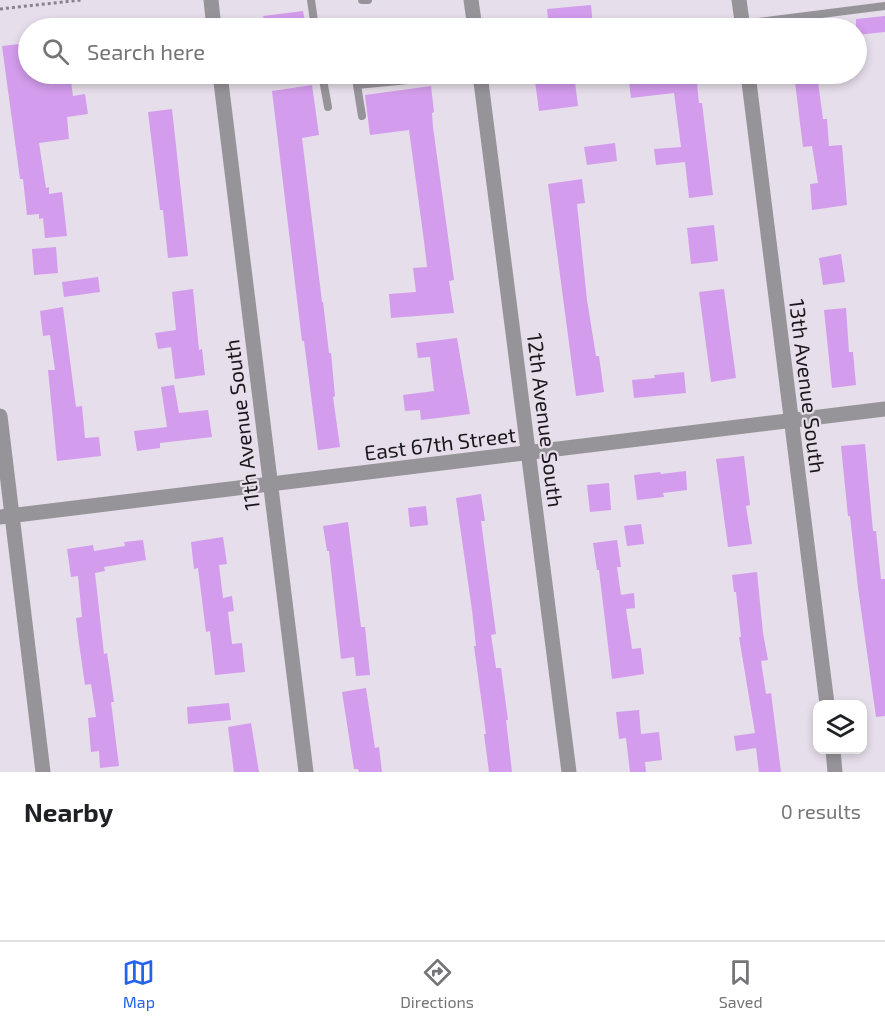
<!DOCTYPE html>
<html lang="en">
<head>
<meta charset="utf-8">
<style>
  :root { --surface:#fff; --page:#f2f2f2; --text:#202124; --muted:#757577; --line:#e0e0e0; --accent:#2563eb }
  body { margin:0; font-family:"Exo 2",sans-serif; background:var(--page); color:var(--text) }
  .controls { position:absolute; right:18px; bottom:18px; display:grid; overflow:hidden; border-radius:12px; box-shadow:0 3px 9px #0003 }
  .controls button { width:54px; height:54px; display:grid; place-items:center; padding:0; border:0; border-bottom:2px solid var(--line); background:var(--surface); color:var(--text); font:30px sans-serif }
  .list { margin:0; padding:0; list-style:none }
  h2 { display:flex; justify-content:space-between; align-items:center; height:78px; margin:0; padding:0 24px; font-size:26px }
  h2 small { font-size:20px; font-weight:400; color:var(--muted) }
  .icon { flex:none; width:33px; height:33px; fill:none; stroke:currentColor; stroke-width:2; stroke-linecap:round; stroke-linejoin:round }
  .map { position:relative; flex:none; width:885px; height:772px; overflow:hidden }
  .search { position:absolute; background:var(--surface); box-shadow:0 3px 9px #0003; left:18px; right:18px; top:18px; height:66px; display:flex; align-items:center; gap:15px; box-sizing:border-box; padding:0 21px; border-radius:33px; color:var(--muted); font-size:22px }
  .sheet { height:168px; background:var(--surface) }
  nav { display:flex; justify-content:space-around; align-items:center; box-sizing:border-box; height:84px; border-top:2px solid var(--line); background:var(--surface); font-size:16px; color:var(--muted) }
  nav a { display:grid; justify-items:center; gap:3px }
  nav .on { color:var(--accent) }
  .map>svg:first-child { display:block }
  .building { fill:#d39cec }
  .lines { fill:none; stroke-linecap:round; stroke-linejoin:round }
  .path { stroke:#88838b; stroke-width:3; stroke-dasharray:3 3; stroke-linecap:butt }
  .service { stroke:#979499; stroke-width:8 }
  .minor { stroke:#979499; stroke-width:15 }
  .tertiary { stroke:#979499; stroke-width:15 }
  .labels { text-anchor:middle; dominant-baseline:central; stroke-width:4.5; stroke-linejoin:round; paint-order:stroke }
  .street-label { font-size:21px; fill:#1b181c; stroke:#e6deea }
</style>
</head>
<body>
<div class="map">
<svg width="885" height="772" viewBox="0 0 885 772">
  <rect width="100%" height="100%" fill="#e6deea"/>
  <g class="building">
    <path d="M591,5l2,22 -44,1 -2,-19z"/>
    <path d="M303,11l3,17h-41l-2,-12z"/>
    <path d="M885,16v16l-29,3v-16z"/>
    <path d="M28,43v31h42l3,22 12,-2 3,20 -21,3 2,22 -30,4 7,45 3,-1v7l13,-2 5,44 -22,2 -2,-20 -4,1v-5l-12,1 -4,-36h-3l-18,-133z"/>
    <path d="M534,74h40l4,32 -39,5z"/>
    <path d="M628,74h68l3,29h3l11,92 -24,3 -4,-36 -29,3 -2,-16 27,-2 -7,-54 -43,5z"/>
    <path d="M794,74h23l6,45h4l2,27 13,-1 5,60 -35,5 -2,-26 8,-1 -6,-37 -9,1z"/>
    <path d="M312,85l7,50 -17,3 20,164h1l6,51h2l4,43 -2,1 7,50 -22,3 -14,-109h-2l-30,-250z"/>
    <path d="M431,86l3,26 -2,1 1,14 21,153 -5,1 5,32 -63,5 -2,-24 27,-2 -3,-24 14,-1 -3,-26 -15,-111 -39,5 -5,-40z"/>
    <path d="M172,109l16,147 -20,2 -5,-48h-3l-12,-98z"/>
    <path d="M615,143l2,18 -30,4 -3,-18z"/>
    <path d="M582,179l3,24 -8,1 10,96 9,56h3l5,36 -28,4 -28,-212z"/>
    <path d="M714,225l4,36 -27,3 -4,-36z"/>
    <path d="M56,247l2,26 -24,2 -2,-26z"/>
    <path d="M841,254l4,28 -22,3 -4,-27z"/>
    <path d="M98,277l2,15 -36,5 -2,-15z"/>
    <path d="M193,289l6,61 3,-1 3,26 -30,4 -4,-32 -13,2 -3,-16 21,-3 -4,-38z"/>
    <path d="M724,289l12,89 -25,4 -12,-90z"/>
    <path d="M63,307l13,100 6,-1 3,32 14,-1 2,19 -44,5 -9,-91h7l-5,-35 -7,1 -3,-25z"/>
    <path d="M846,308l3,44h4l3,33 -24,3 -8,-78z"/>
    <path d="M457,338l13,76 -49,6 -1,-10 -15,1 -2,-16 31,-4 -4,-34 -12,1 -2,-15z"/>
    <path d="M684,372l2,21 -52,5 -2,-18 23,-2 -1,-3z"/>
    <path d="M174,385l5,28 29,-3 4,27 -52,6v5l-23,3 -3,-20 33,-4 -6,-40z"/>
    <path d="M865,444l8,87h3l5,48h4v137l-9,1 -18,-129 -8,-72h-2l-7,-70z"/>
    <path d="M744,456l6,49 -4,1 6,38 -24,3 -12,-88z"/>
    <path d="M686,471l1,19 -24,3 1,4 -27,3 -3,-25 26,-3 1,2z"/>
    <path d="M609,483l2,27 -21,2 -3,-27z"/>
    <path d="M481,494l4,27h-4l15,113 -5,1 5,33h5l7,52h-2l6,52h-23l-5,-38h2l-12,-88h2l-4,-36 -16,-112z"/>
    <path d="M426,506l2,19 -18,2 -2,-19z"/>
    <path d="M348,522l13,105h4l5,48 -14,1 -2,-19 -13,2 -12,-108h-2l-4,-25z"/>
    <path d="M641,524l3,20 -17,2 -3,-20z"/>
    <path d="M223,537l4,27 -8,1 4,33 9,-2 2,15 -6,1 4,32 10,-1 3,29 -30,3 -5,-44 -4,1 -8,-64 -4,1 -3,-27z"/>
    <path d="M143,540l3,20 -42,7 1,4 -10,2 9,81 3,-1 7,49h-3l8,64 -19,2 -1,-17 -8,1 -3,-34 8,-1 -5,-33 -6,1 -7,-49 -2,-18 6,-1 -4,-41 -7,1 -4,-28 26,-4 1,6 31,-5 -1,-4z"/>
    <path d="M617,540l4,27h-4l4,28 13,-2 1,15 -9,1 6,40 9,-1 3,26 -32,5 -13,-109h-2l-4,-27z"/>
    <path d="M757,572l6,61 5,27 -7,1 5,33 5,-1 10,79h-22l-3,-24 -20,3 -2,-15 21,-3 -16,-96h2l-5,-45h-2l-2,-17z"/>
    <path d="M366,688l9,60 4,-1 3,25h-23l-1,-3h-4l-12,-77z"/>
    <path d="M229,703l2,17 -43,4 -1,-17z"/>
    <path d="M639,710l2,24 18,-2 3,28 -17,2 1,10h-16l-4,-34 -7,1 -3,-27z"/>
    <path d="M251,723l8,49h-25l-6,-45z"/>
  </g>
  <g class="lines">
    <path class="path" d="M0,9l81,-9"/>
    <g class="service">
      <path d="M311,0l4,28"/>
      <path d="M362,0h6"/>
      <path d="M724,28l18,-4 143,-18"/>
      <path d="M322,74l6,33"/>
      <path d="M362,116l-5,-31 113,-11"/>
    </g>
    <g class="minor">
      <path d="M211,0l3,28"/>
      <path d="M739,0l4,28"/>
      <path d="M220,74l86,698"/>
      <path d="M748,74l79,630"/>
      <path d="M0,416l43,356"/>
      <path d="M0,517l885,-108"/>
      <path d="M833,750l2,22"/>
    </g>
    <g class="tertiary">
      <path d="M471,0l4,28"/>
      <path d="M480,74l89,698"/>
    </g>
  </g>
  <g class="labels">
    <g class="street-label">
      <text transform="translate(808 386) rotate(83)">13th Avenue South</text>
      <text transform="translate(546 420) rotate(83)">12th Avenue South</text>
      <text transform="translate(241 425) rotate(-97)">11th Avenue South</text>
      <text transform="translate(440 443) rotate(-7)">East 67th Street</text>
    </g>
  </g>
</svg>
<div class="controls">
<button><svg class="icon" aria-label="layers" viewBox="0 0 24 24"><path d="M12 4l9 5-9 5-9-5zM3 14l9 5 9-5"/></svg></button>
</div>
<div class="search"><svg class="icon" aria-label="search" viewBox="0 0 24 24"><circle cx="10" cy="10" r="6"/><path d="M15 15l6 6"/></svg>Search here</div>
</div>
<section class="sheet">
<h2>Nearby<small>0 results</small></h2>
<ul class="list">
</ul>
</section>
<nav>
<a class="on"><svg class="icon" aria-label="map" viewBox="0 0 24 24"><path d="M3 6l6-2 6 2 6-2v14l-6 2-6-2-6 2zM9 4v14M15 6v14"/></svg>Map</a>
<a><svg class="icon" aria-label="directions" viewBox="0 0 24 24"><path d="M12 3l9 9-9 9-9-9zM9 14v-3h6M13 9l2 2-2 2"/></svg>Directions</a>
<a><svg class="icon" aria-label="saved" viewBox="0 0 24 24"><path d="M7 4h10v16l-5-4-5 4z"/></svg>Saved</a>
</nav>
</body>
</html>
